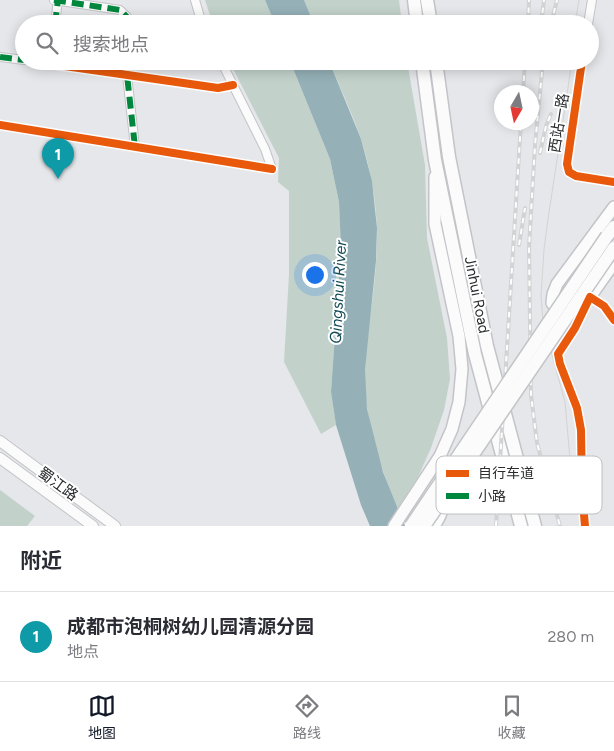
<!DOCTYPE html>
<html lang="zh">
<head>
<meta charset="utf-8">
<style>
  :root { --surface:#fff; --page:#f2f2f3; --text:#2b2b33; --muted:#7c7c81; --line:#e1e1e2; --accent:#111827 }
  body { margin:0; font-family:Figtree,"Noto Sans SC",sans-serif; background:var(--page); color:var(--text) }
  .compass { position:absolute; left:494px; top:85px; width:45px; height:45px; border-radius:50%; background:var(--surface); box-shadow:0 2px 12px #0003; rotate:189deg }
  .you { position:absolute; left:314px; top:274px; width:18px; height:18px; margin:-12px; border:4px solid #fff; border-radius:50%; background:#1a73e8; box-shadow:0 0 0 8px #1a73e833 }
  .badge { display:grid; place-items:center; width:32px; height:32px; border-radius:50%; background:var(--accent); color:#fff; font-size:16px; font-weight:700 }
  .pin { position:absolute; translate:-50% -41px; filter:drop-shadow(0 1px 2px #0008) }
  .pin::after { content:''; position:absolute; top:26px; width:18px; height:15px; background:inherit; clip-path:polygon(0 0,100% 0,50% 100%) }
  .list { margin:0; padding:0; list-style:none }
  h2 { display:flex; justify-content:space-between; align-items:center; height:65px; margin:0; padding:0 20px; font-size:21px }
  h2 small { font-size:16px; font-weight:400; color:var(--muted) }
  .list li { display:grid; grid-template-columns:32px 1fr auto; gap:15px; align-items:center; box-sizing:border-box; height:90px; padding:0 20px; border-top:1px solid var(--line) }
  .list b { display:block; font-size:19px; white-space:nowrap }
  .list p { margin:0; font-size:16px; white-space:nowrap; color:var(--muted) }
  .list em { font-size:16px; font-style:normal; color:var(--muted) }
  .icon { flex:none; width:28px; height:28px; fill:none; stroke:currentColor; stroke-width:2; stroke-linecap:round; stroke-linejoin:round }
  .map { position:relative; flex:none; width:614px; height:526px; overflow:hidden }
  .search { position:absolute; background:var(--surface); box-shadow:0 2px 12px #0003; left:15px; right:15px; top:15px; height:55px; display:flex; align-items:center; gap:12px; box-sizing:border-box; padding:0 18px; border-radius:28px; color:var(--muted); font-size:19px }
  .sheet { height:155px; background:var(--surface) }
  nav { display:flex; justify-content:space-around; align-items:center; box-sizing:border-box; height:70px; border-top:1px solid var(--line); background:var(--surface); font-size:14px; color:var(--muted) }
  nav a { display:grid; justify-items:center; gap:2px }
  nav .on { color:var(--accent) }
  .map>svg:first-child { display:block }
  .green { fill:#c2d2cb }
  .water { fill:#95b0b7 }
  .lines { fill:none; stroke-linecap:round; stroke-linejoin:round }
  .minor-casing { stroke:#c3c4c7; stroke-width:10 }
  .tertiary-casing { stroke:#c3c4c7; stroke-width:12 }
  .secondary-casing { stroke:#c3c4c7; stroke-width:14 }
  .primary-casing { stroke:#c3c4c7; stroke-width:15 }
  .minor { stroke:#fbfbfc; stroke-width:8 }
  .tertiary { stroke:#fbfbfc; stroke-width:10 }
  .secondary { stroke:#fbfbfc; stroke-width:11 }
  .primary { stroke:#fbfbfc; stroke-width:12 }
  .tram { stroke:#d2d3d4; stroke-width:1 }
  .rail-casing { stroke:#d2d3d4; stroke-width:4 }
  .rail { stroke:#fff; stroke-width:2; stroke-dasharray:5.5; stroke-linecap:butt }
  .primary-bridge-casing { stroke:#c3c4c7; stroke-width:15; stroke-linecap:butt }
  .primary-bridge { stroke:#fbfbfc; stroke-width:12 }
  .quiet { stroke:#00873e; stroke-width:6; stroke-dasharray:12 6; stroke-linecap:butt }
  .cycleway-casing { stroke:#fff; stroke-width:11 }
  .cycleway { stroke:#e8590c; stroke-width:8 }
  .labels { text-anchor:middle; dominant-baseline:central; stroke-width:4; stroke-linejoin:round; paint-order:stroke }
  .street-label { font-size:15px; fill:#2a2c2e; stroke:#fff }
  .water-label { font-size:16px; font-style:italic; fill:#124a55; stroke:#fff }
  .key { fill:#fff; stroke:#bfc0c0; stroke-width:1 }
  .key-label { font-size:14px; fill:#2a2c2e }
</style>
</head>
<body>
<div class="map">
<svg width="614" height="526" viewBox="0 0 614 526">
  <rect width="100%" height="100%" fill="#e5e7ea"/>
  <g class="green">
    <path d="M205,0h60l10,24h-62z"/>
    <path d="M304,0h95l3,24h-88z"/>
    <path d="M229,61h61l40,98 9,43 2,47 -10,143 5,33 -15,9 -37,-72 5,-88v-83l-11,-9 1,-24z"/>
    <path d="M329,61h78l18,104 2,73 20,100 3,41 -6,31 -13,38 -13,29 -20,31c-19,-43 -35,-91 -33,-139 3,-47 13,-93 12,-140 -1,-30 -7,-62 -16,-90 -9,-26 -21,-52 -32,-78z"/>
    <path d="M0,490l35,26 -8,10h-27z"/>
  </g>
  <g class="water">
    <path d="M265,0h39l10,24h-39z"/>
    <path d="M290,61h39l32,78 11,42 5,47 -1,33 -11,109 2,39 16,63 22,54h-35l-9,-21 -25,-80 -5,-33 10,-143 -2,-47 -9,-43z"/>
  </g>
  <g class="lines">
    <defs>
      <g id="minor">
        <path d="M54,0l66,10 9,9 1,5"/>
        <path d="M195,0l7,24"/>
        <path d="M55,24l3,-24"/>
        <path d="M588,24l4,-24"/>
        <path d="M0,57l24,3"/>
        <path d="M30,61l188,27 15,-3"/>
        <path d="M129,61l-2,14 8,72"/>
        <path d="M221,61l44,88 7,20"/>
        <path d="M582,61l-15,103 2,8 7,4 38,6"/>
        <path d="M0,125l272,44"/>
        <path d="M585,526l-3,-35 -1,-61 -4,-22 -17,-44 -2,-10 17,-26 15,-31 14,9 10,14"/>
      </g>
      <g id="tertiary">
        <path d="M0,441l115,85"/>
        <path d="M0,458l93,68"/>
      </g>
      <g id="secondary">
        <path d="M614,207l-57,77 -4,10 -1,9 8,9 12,2 18,-17 24,-34"/>
        <path d="M394,526l46,-70 12,-27 7,-27 3,-33 -3,-33 -24,-112v-47"/>
        <path d="M434,526c7,-11 11,-16 3,-27"/>
      </g>
      <g id="primary">
        <path d="M414,0l3,24"/>
        <path d="M427,0l4,24"/>
        <path d="M422,61l13,99 40,194 46,172"/>
        <path d="M436,61l13,96 38,189 48,180"/>
        <path d="M607,236l7,-9"/>
      </g>
    </defs>
    <use href="#minor" class="minor-casing"/>
    <use href="#tertiary" class="tertiary-casing"/>
    <use href="#secondary" class="secondary-casing"/>
    <use href="#primary" class="primary-casing"/>
    <use href="#minor" class="minor"/>
    <use href="#tertiary" class="tertiary"/>
    <use href="#secondary" class="secondary"/>
    <use href="#primary" class="primary"/>
    <g class="tram">
      <path d="M575,24l4,-24"/>
      <path d="M572,61l-24,158 -4,30 -3,47 2,26 22,80 8,91 10,33"/>
    </g>
    <defs>
      <g id="rail">
        <path d="M528,24l1,-24"/>
        <path d="M541,24l3,-24"/>
        <path d="M551,24l6,-24"/>
        <path d="M543,61l-8,84 -6,102 2,148 6,48 23,83"/>
        <path d="M523,92l2,-31"/>
        <path d="M540,153l6,-27 5,-12"/>
        <path d="M519,245l6,-37"/>
        <path d="M496,526l25,-404"/>
      </g>
    </defs>
    <use href="#rail" class="rail-casing"/>
    <use href="#rail" class="rail"/>
    <defs>
      <g id="primary-bridge">
        <path d="M411,526l196,-290"/>
        <path d="M424,526l190,-278"/>
      </g>
    </defs>
    <use href="#primary-bridge" class="primary-bridge-casing"/>
    <use href="#primary-bridge" class="primary-bridge"/>
    <g class="quiet">
      <path d="M54,0l66,10 9,9 1,5"/>
      <path d="M55,24l3,-24"/>
      <path d="M0,57l24,3"/>
      <path d="M129,61l-2,14 8,72"/>
    </g>
    <defs>
      <g id="cycleway">
        <path d="M30,61l188,27 15,-3"/>
        <path d="M582,61l-15,103 2,8 7,4 38,6"/>
        <path d="M0,125l272,44"/>
        <path d="M585,526l-3,-35 -1,-61 -4,-22 -17,-44 -2,-10 17,-26 15,-31 14,9 10,14"/>
      </g>
    </defs>
    <use href="#cycleway" class="cycleway-casing"/>
    <use href="#cycleway" class="cycleway"/>
  </g>
  <g class="labels">
    <g class="street-label">
      <text transform="translate(559 123) rotate(-81)">西站一路</text>
      <text transform="translate(477 295) rotate(79)">Jinhui Road</text>
      <text transform="translate(58 484) rotate(36)">蜀江路</text>
    </g>
    <g class="water-label">
      <text transform="translate(338 292) rotate(-87)">Qingshui River</text>
    </g>
  </g>
  <rect x="436" y="456" width="166" height="58" rx="8" class="key"/>
  <rect x="446" y="470" width="23" height="7" fill="#e8590c"/>
  <rect x="446" y="493" width="23" height="6" fill="#00873e"/>
  <g class="key-label">
    <text x="478" y="478">自行车道</text>
    <text x="478" y="501">小路</text>
  </g>
</svg>
<svg class="compass" viewBox="-18 -18 36 36"><path d="M0-13l5 13h-10z" fill="#e53935"/><path d="M0 13l5-13h-10z" fill="#7c7c81"/></svg>
<div class="you"></div>
<div class="pin badge" style="left:58px;top:179px;background:#0f9aa8">1</div>
<div class="search"><svg class="icon" aria-label="search" viewBox="0 0 24 24"><circle cx="10" cy="10" r="6"/><path d="M15 15l6 6"/></svg>搜索地点</div>
</div>
<section class="sheet">
<h2>附近<small></small></h2>
<ul class="list">
<li><span class="badge" style="background:#0f9aa8">1</span><div><b>成都市泡桐树幼儿园清源分园</b><p>地点</p></div><em>280 m</em></li>
</ul>
</section>
<nav>
<a class="on"><svg class="icon" aria-label="map" viewBox="0 0 24 24"><path d="M3 6l6-2 6 2 6-2v14l-6 2-6-2-6 2zM9 4v14M15 6v14"/></svg>地图</a>
<a><svg class="icon" aria-label="directions" viewBox="0 0 24 24"><path d="M12 3l9 9-9 9-9-9zM9 14v-3h6M13 9l2 2-2 2"/></svg>路线</a>
<a><svg class="icon" aria-label="saved" viewBox="0 0 24 24"><path d="M7 4h10v16l-5-4-5 4z"/></svg>收藏</a>
</nav>
</body>
</html>
